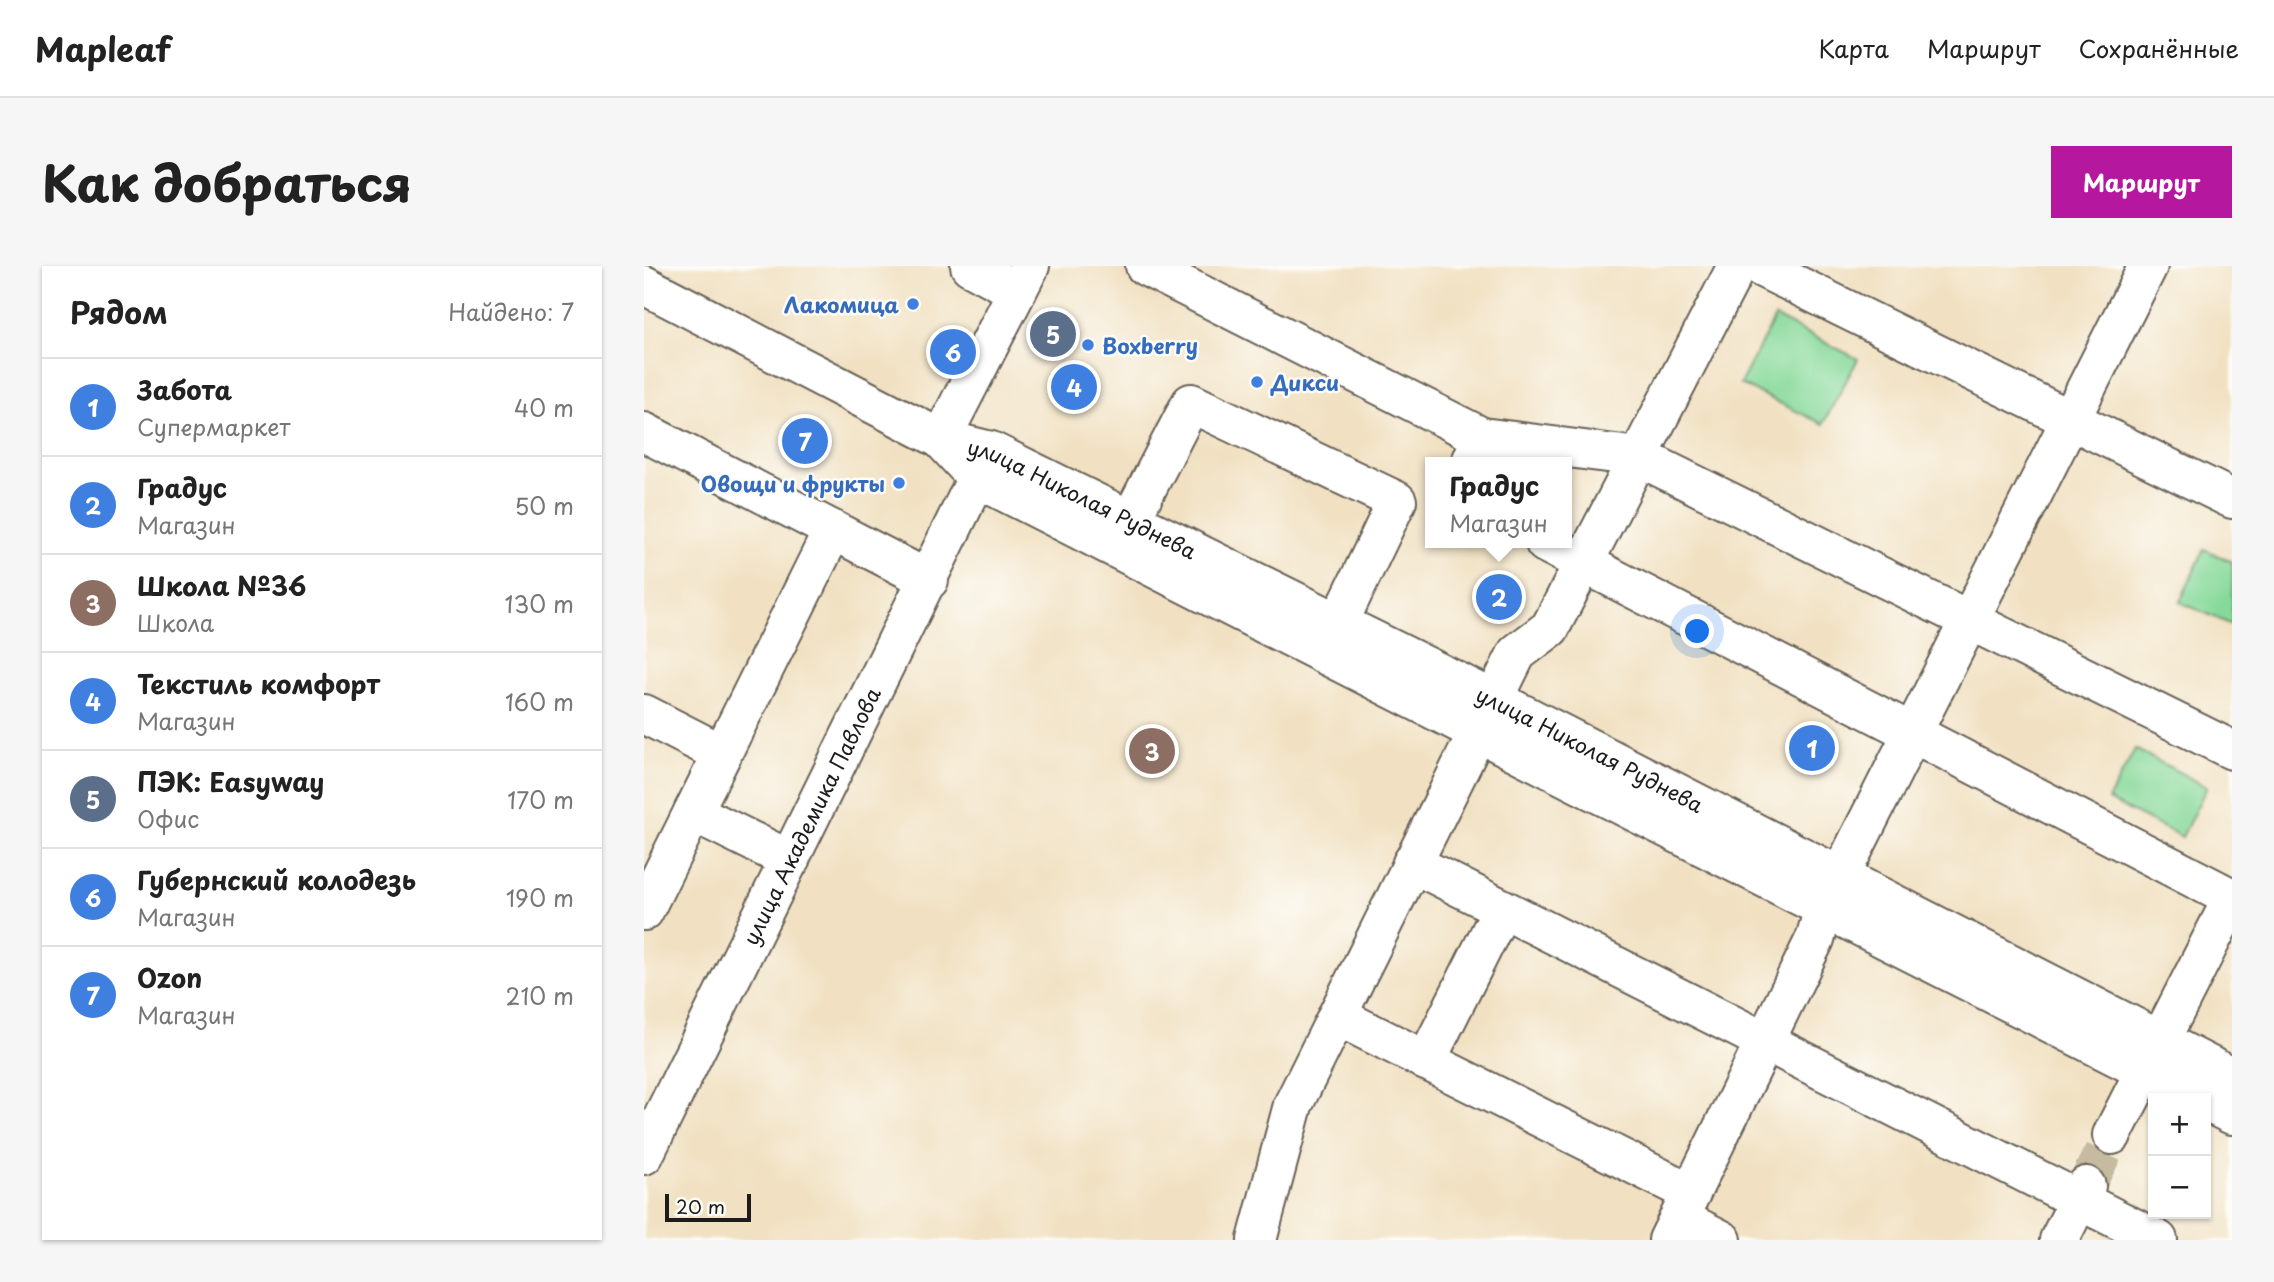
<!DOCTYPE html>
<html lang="ru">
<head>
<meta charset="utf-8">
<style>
  :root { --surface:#fff; --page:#f6f6f6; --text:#222; --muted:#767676; --line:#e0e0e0; --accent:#b5179e }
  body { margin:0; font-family:"Playpen Sans",sans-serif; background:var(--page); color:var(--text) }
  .controls { position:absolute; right:21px; bottom:21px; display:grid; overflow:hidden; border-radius:0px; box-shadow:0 2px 5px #0004 }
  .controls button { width:63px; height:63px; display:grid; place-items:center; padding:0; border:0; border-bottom:2px solid var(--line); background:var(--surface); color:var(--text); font:35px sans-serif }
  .scale { position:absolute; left:21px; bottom:18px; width:86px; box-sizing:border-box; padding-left:7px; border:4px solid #1c1c1c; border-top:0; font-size:19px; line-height:24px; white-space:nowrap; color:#1c1c1c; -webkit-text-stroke:5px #fdfcf7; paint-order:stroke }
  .you { position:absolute; left:1054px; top:366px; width:24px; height:24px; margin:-18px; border:5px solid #fff; border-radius:50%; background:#1a73e8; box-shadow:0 0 0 10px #1a73e833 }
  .badge { display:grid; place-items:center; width:46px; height:46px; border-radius:50%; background:var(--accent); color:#fff; font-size:23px; font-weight:700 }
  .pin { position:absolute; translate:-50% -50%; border:4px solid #fff; box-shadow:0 2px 7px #0006 }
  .popup { position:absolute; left:781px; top:191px; width:147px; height:91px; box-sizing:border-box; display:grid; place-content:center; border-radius:0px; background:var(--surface); filter:drop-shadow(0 2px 5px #0005); font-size:23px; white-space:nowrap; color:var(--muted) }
  .popup b { font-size:26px; color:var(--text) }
  .popup::after { content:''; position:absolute; left:50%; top:100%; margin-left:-14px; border:14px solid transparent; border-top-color:var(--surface) }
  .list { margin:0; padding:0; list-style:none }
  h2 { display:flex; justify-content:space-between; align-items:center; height:91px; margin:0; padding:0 28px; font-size:30px }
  h2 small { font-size:23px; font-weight:400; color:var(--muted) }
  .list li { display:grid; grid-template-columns:46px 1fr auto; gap:21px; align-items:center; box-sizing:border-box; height:98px; padding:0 28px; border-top:2px solid var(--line) }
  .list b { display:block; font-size:26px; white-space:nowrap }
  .list p { margin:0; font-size:23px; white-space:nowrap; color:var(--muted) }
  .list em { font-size:23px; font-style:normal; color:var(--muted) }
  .map { position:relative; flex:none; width:1588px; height:974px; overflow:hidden; border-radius:0px }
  header { display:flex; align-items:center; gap:42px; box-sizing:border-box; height:98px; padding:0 35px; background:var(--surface); border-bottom:2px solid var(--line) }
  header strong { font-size:33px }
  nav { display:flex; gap:38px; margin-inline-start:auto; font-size:24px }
  .intro { display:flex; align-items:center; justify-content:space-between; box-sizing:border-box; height:168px; padding:0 42px }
  h1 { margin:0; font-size:49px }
  .button { padding:18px 32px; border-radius:0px; background:var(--accent); color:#fff; font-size:24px; font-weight:700 }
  main { display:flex; gap:42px; padding:0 42px }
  aside { flex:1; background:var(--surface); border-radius:0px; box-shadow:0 2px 5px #0004 }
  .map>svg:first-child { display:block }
  .green { fill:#86d99a; stroke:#517a5b; stroke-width:2 }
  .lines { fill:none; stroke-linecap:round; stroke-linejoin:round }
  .minor-tunnel { stroke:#c6baa1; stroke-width:38; stroke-dasharray:38 19; stroke-linecap:butt }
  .minor-casing { stroke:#676156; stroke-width:42 }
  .minor { stroke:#fff; stroke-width:38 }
  .shop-dot { fill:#3f7fe0; stroke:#fdfcf7; stroke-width:2.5 }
  .labels { text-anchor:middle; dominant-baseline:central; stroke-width:5; stroke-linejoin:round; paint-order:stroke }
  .shop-label { font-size:21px; font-weight:bold; fill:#366cbe; stroke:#fdfcf7; text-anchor:end }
  .street-label { font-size:21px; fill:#1c1c1c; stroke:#fdfcf7 }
</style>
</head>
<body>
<header>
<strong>Mapleaf</strong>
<nav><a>Карта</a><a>Маршрут</a><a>Сохранённые</a></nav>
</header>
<div class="intro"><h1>Как добраться</h1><a class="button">Маршрут</a></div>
<main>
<aside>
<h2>Рядом<small>Найдено: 7</small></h2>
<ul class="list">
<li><span class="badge" style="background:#3f7fe0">1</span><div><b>Забота</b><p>Супермаркет</p></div><em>40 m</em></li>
<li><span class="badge" style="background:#3f7fe0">2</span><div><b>Градус</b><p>Магазин</p></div><em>50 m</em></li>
<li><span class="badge" style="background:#8d6e63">3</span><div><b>Школа №36</b><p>Школа</p></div><em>130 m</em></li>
<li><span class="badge" style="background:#3f7fe0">4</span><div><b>Текстиль комфорт</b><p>Магазин</p></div><em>160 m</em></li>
<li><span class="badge" style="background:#5c6f8a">5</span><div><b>ПЭК: Easyway</b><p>Офис</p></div><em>170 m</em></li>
<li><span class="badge" style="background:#3f7fe0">6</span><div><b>Губернский колодезь</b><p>Магазин</p></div><em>190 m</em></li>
<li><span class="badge" style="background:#3f7fe0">7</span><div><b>Ozon</b><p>Магазин</p></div><em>210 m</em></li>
</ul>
</aside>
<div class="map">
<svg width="1588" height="974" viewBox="0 0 1588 974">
  <rect width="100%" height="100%" fill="#fdfcf7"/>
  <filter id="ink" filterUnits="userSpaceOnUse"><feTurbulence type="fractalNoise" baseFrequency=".0143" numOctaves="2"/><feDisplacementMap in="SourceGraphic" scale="14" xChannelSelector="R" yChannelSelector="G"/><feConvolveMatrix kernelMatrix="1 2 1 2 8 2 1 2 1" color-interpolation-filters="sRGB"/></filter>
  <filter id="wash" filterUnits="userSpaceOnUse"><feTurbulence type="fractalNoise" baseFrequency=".00686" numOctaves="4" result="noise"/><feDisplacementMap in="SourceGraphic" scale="28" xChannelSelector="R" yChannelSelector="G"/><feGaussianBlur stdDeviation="1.57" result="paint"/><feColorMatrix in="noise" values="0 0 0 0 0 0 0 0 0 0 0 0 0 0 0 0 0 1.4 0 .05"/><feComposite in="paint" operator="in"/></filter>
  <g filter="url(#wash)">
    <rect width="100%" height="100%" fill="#f1e1c2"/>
    <g class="green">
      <path d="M1131,51l83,42 -35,65 -83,-40z"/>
      <path d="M1560,283l28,13v63l-52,-23z"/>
      <path d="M1491,483l72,38 -25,50 -74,-37z"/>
    </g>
  </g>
  <g filter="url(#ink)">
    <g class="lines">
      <path class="minor-tunnel" d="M1442,920l26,-51"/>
      <defs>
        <g id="minor">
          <path d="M326,0l47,25"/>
          <path d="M501,0l337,171 -11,25"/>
          <path d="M1114,0l474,233"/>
          <path id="s1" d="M0,19l297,154 50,12 536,265 705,361"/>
          <path d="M0,166l285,148"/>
          <path d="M838,171l157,20 593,293"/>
          <path d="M297,173l36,39 1221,620"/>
          <path d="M297,173l89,-173"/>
          <path d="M487,253l60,-116 206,98 -58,121"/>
          <path d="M901,277l687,355"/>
          <path d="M0,448l78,40 -29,58"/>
          <path d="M78,488l111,-224"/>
          <path d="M768,597l746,377"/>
          <path d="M0,645l49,-99 97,48"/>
          <path d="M693,750l354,177"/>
          <path d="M782,795l76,-152"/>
          <path d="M1562,836l26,13"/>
          <path d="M1468,869l120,-236"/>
          <path id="s2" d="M0,889l333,-677"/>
          <path d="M1035,952l43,22"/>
          <path d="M613,974l36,-135 224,-452 33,-25 187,-362"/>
          <path d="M1024,974l147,-301 9,-31 324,-642"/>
          <path d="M1415,974l27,-54"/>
        </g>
      </defs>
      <use href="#minor" class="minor-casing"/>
      <use href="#minor" class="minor"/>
    </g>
  </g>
  <g class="shop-dot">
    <circle cx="269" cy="38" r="7"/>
    <circle cx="444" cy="79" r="7"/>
    <circle cx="613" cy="116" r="7"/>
    <circle cx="255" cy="217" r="7"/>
  </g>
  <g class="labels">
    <g class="shop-label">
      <text x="255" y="38">Лакомица</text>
      <text x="458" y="79" text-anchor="start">Boxberry</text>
      <text x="627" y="116" text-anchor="start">Дикси</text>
      <text x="241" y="217">Овощи и фрукты</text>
    </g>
    <g class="street-label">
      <text stroke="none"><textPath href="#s1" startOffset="488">улица Николая Руднева</textPath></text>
      <text stroke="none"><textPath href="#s1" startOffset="1055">улица Николая Руднева</textPath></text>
      <text stroke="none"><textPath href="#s2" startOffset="378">улица Академика Павлова</textPath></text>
    </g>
  </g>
</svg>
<div class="controls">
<button>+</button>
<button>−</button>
</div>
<div class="scale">20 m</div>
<div class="you"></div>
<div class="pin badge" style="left:1168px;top:482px;background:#3f7fe0">1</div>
<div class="pin badge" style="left:855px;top:331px;background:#3f7fe0">2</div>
<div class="popup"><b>Градус</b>Магазин</div>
<div class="pin badge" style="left:508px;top:485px;background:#8d6e63">3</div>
<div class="pin badge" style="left:430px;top:121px;background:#3f7fe0">4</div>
<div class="pin badge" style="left:409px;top:68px;background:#5c6f8a">5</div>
<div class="pin badge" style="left:309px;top:86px;background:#3f7fe0">6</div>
<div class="pin badge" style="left:161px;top:175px;background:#3f7fe0">7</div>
</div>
</main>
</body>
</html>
